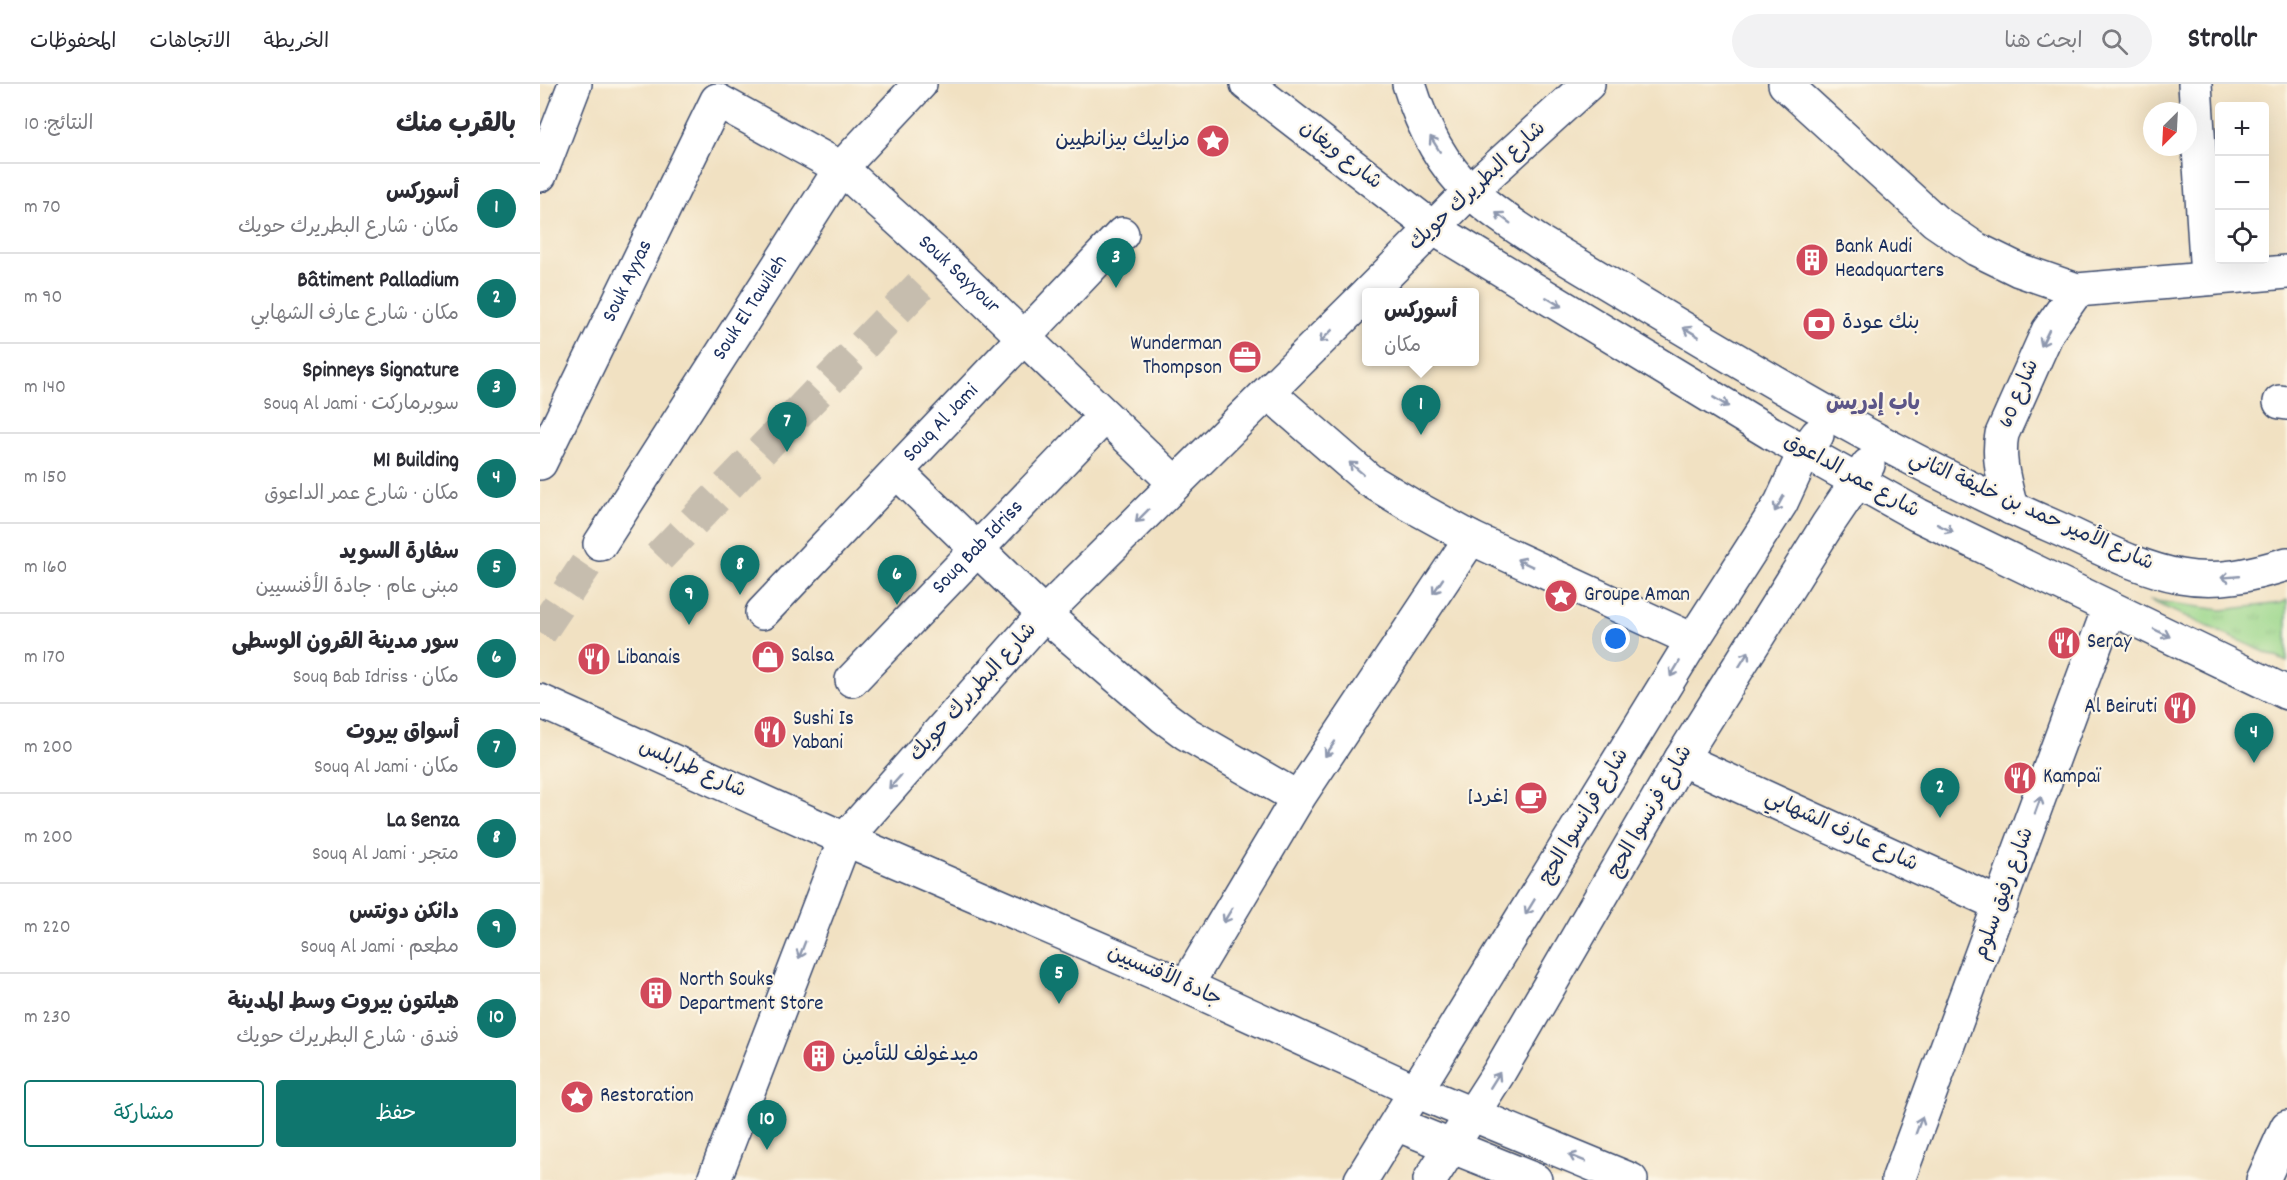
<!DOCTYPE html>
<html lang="ar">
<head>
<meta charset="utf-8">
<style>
  :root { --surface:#fff; --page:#f2f2f3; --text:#2b2b33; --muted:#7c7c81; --line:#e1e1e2; --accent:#0f766e }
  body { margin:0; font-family:Dekko,"Playpen Sans Arabic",sans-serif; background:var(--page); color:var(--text); direction:rtl }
  .controls { position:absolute; right:18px; top:18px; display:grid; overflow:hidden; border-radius:6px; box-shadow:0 6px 24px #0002 }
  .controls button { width:54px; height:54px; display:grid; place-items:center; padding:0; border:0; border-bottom:2px solid var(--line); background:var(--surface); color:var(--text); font:30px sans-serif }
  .compass { position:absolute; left:1603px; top:18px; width:54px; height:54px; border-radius:50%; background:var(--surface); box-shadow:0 6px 24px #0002; rotate:204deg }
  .you { position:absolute; left:1076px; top:555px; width:21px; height:21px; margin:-15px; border:4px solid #fff; border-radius:50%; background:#1a73e8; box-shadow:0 0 0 9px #1a73e833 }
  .badge { display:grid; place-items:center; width:39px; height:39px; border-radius:50%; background:var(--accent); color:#fff; font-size:20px; font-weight:700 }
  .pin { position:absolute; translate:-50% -50px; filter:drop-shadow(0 2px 3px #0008) }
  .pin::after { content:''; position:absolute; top:32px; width:21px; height:18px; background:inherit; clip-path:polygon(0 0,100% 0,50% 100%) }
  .popup { position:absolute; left:822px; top:204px; width:117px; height:78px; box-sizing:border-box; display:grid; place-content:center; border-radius:6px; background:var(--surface); filter:drop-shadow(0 2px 4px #0005); font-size:20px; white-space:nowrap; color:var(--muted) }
  .popup b { font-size:22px; color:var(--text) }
  .popup::after { content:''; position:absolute; left:50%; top:100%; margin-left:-12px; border:12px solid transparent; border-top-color:var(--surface) }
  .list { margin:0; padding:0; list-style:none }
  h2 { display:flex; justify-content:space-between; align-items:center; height:78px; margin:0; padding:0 24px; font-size:26px }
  h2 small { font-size:20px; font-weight:400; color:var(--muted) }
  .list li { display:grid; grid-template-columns:39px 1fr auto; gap:18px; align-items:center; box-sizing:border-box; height:90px; padding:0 24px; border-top:2px solid var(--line) }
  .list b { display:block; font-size:22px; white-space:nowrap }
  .list p { margin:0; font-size:20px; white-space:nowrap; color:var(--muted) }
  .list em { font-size:20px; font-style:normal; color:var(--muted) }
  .actions { display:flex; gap:12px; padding:18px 24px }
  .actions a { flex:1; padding:14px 0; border:2px solid var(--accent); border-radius:6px; text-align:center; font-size:21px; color:var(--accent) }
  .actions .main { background:var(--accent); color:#fff }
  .icon { flex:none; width:33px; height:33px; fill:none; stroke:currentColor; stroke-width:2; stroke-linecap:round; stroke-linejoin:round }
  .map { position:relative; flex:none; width:1747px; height:1096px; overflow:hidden; direction:ltr }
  header { display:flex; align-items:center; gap:36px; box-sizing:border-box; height:84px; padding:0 30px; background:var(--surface); border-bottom:2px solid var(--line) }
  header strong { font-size:28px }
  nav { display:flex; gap:33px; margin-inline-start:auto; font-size:21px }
  .search { width:420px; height:54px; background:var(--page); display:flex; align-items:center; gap:15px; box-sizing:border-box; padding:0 21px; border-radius:33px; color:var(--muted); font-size:22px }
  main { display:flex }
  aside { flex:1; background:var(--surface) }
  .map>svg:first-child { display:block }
  .park { fill:url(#park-tufts); stroke:#5b8375; stroke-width:1.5 }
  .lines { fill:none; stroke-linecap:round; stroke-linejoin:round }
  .street-tunnel { stroke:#c6bdae; stroke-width:33; stroke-dasharray:33 16; stroke-linecap:butt }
  .street-casing { stroke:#3b4a6d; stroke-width:36 }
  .secondary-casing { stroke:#3b4a6d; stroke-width:36 }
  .street { stroke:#fff; stroke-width:33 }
  .secondary { stroke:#fff; stroke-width:33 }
  .oneway { stroke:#8d97ae }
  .labels { text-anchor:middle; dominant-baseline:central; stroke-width:4.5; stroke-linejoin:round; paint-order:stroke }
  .poi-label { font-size:21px; fill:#1b2f5e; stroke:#fcf5e5; text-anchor:start }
  .street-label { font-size:21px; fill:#1b2f5e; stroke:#fcf5e5 }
  .neighbourhood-label { font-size:22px; font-weight:bold; fill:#5c5688; stroke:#fcf5e5 }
</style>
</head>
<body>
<header>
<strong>Strollr</strong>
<div class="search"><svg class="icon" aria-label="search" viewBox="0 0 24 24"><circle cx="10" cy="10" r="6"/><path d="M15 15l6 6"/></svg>ابحث هنا</div>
<nav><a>الخريطة</a><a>الاتجاهات</a><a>المحفوظات</a></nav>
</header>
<main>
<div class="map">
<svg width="1747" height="1096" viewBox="0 0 1747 1096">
  <defs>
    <pattern id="park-tufts" width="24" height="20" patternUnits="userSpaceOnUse" patternTransform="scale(1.5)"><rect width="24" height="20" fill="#9bd78c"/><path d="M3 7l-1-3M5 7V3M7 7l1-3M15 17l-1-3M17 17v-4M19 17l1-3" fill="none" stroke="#85b97b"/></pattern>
  </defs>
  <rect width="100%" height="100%" fill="#fcf5e5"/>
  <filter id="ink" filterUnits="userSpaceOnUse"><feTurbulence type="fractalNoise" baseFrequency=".0167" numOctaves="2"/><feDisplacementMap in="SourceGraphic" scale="12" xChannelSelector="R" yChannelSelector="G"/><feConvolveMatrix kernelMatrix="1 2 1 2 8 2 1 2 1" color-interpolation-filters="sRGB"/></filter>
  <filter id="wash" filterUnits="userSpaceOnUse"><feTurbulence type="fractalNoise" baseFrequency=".008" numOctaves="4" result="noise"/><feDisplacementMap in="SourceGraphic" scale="24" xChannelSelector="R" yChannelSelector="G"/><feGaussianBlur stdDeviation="1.35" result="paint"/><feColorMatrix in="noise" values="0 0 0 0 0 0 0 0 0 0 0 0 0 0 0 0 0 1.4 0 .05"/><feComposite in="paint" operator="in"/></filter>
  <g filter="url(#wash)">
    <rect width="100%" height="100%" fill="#f1e1c2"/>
    <path class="park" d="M1609,516l73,10 59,-7 6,-3v62z"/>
  </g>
  <g filter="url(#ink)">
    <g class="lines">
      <g class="street-tunnel">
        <path d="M119,473l285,-296"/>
        <path d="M0,549l60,-89"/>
      </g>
      <defs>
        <g id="street">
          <path d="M1245,0l150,137 41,28 43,21 58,20 210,-18"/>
          <path d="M1655,0l12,193"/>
          <path d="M0,91l35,-91"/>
          <path d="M829,208l64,-64"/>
          <path d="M729,309l100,87 40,24 62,34 222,102"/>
          <path d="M1740,318l7,1"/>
          <path id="s1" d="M0,379l177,-363 124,68 103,93 231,222"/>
          <path d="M357,388l147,142 120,103 23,17 111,64"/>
          <path d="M1471,424c-6,-24 -14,-49 -9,-74l46,-103 29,-41"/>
          <path id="s2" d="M60,460l241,-376 79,-84"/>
          <path id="s3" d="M222,529l360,-379"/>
          <path id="s4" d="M312,596l253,-264"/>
          <path d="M0,617l305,138 341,147 230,105"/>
          <path d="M1141,675l320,146"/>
          <path d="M646,902l112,-188 173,-260"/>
          <path d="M174,1096l131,-341 199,-225 323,-320"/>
          <path d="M1358,1096l211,-572"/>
          <path d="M1723,1096l24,-53"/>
        </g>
        <g id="secondary">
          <path d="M707,0l186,144 338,205 147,82 369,178"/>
          <path d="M869,0c12,39 32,80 62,108 20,19 44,34 68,50 167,99 332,205 511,283 42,18 85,43 130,51 38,7 71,-1 107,-12"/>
          <path d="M893,144l37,-37 118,-107"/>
          <path d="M876,1007l215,89"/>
          <path d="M856,1040l139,56"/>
          <path d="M821,1096l332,-540 88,-137 24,-52 12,-16"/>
          <path d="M890,1096l68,-106 183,-315 147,-235 40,-59"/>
        </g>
      </defs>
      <use href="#street" class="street-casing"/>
      <use href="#secondary" class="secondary-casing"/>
      <use href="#street" class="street"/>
      <use href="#secondary" class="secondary"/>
    </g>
    <defs><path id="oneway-shaft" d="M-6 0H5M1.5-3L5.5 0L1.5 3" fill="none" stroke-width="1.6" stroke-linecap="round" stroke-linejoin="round" transform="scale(1.5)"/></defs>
    <g class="oneway">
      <use href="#oneway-shaft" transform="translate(895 60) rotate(-122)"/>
      <use href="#oneway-shaft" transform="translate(963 134) rotate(-144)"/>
      <use href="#oneway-shaft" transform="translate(1014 218) rotate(31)"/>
      <use href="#oneway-shaft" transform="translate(1151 248) rotate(-149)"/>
      <use href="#oneway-shaft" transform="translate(786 252) rotate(135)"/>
      <use href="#oneway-shaft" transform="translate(1505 254) rotate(116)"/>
      <use href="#oneway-shaft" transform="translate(1181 318) rotate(31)"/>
      <use href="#oneway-shaft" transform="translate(816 384) rotate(-139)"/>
      <use href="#oneway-shaft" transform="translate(1239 420) rotate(119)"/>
      <use href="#oneway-shaft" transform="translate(602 432) rotate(135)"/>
      <use href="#oneway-shaft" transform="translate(1405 444) rotate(26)"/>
      <use href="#oneway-shaft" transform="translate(985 479) rotate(-155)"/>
      <use href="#oneway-shaft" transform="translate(1690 493) rotate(175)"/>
      <use href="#oneway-shaft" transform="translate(898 502) rotate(124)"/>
      <use href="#oneway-shaft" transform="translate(1622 549) rotate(26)"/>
      <use href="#oneway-shaft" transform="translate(1204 575) rotate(-58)"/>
      <use href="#oneway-shaft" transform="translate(1135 585) rotate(121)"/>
      <use href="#oneway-shaft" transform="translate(790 665) rotate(124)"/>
      <use href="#oneway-shaft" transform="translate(355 698) rotate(132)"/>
      <use href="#oneway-shaft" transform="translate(1498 721) rotate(-70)"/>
      <use href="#oneway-shaft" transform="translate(990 823) rotate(121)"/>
      <use href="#oneway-shaft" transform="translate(688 831) rotate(121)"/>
      <use href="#oneway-shaft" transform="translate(262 866) rotate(111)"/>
      <use href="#oneway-shaft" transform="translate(955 996) rotate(-58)"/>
      <use href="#oneway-shaft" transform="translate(1379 1041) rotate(-70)"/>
      <use href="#oneway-shaft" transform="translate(1037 1074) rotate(-158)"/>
    </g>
  </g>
  <defs>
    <symbol id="sight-disc" viewBox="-11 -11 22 22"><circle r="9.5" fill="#d1495b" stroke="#fcf5e5"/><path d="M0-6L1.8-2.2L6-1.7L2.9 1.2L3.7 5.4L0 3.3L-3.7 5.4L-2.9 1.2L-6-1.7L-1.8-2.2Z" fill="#fff"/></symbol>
    <symbol id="building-disc" viewBox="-11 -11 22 22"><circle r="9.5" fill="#d1495b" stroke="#fcf5e5"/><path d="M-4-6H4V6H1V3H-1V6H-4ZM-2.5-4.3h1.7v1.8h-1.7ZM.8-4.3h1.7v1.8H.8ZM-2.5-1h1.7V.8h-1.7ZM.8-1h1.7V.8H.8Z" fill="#fff"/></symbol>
    <symbol id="bank-disc" viewBox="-11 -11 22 22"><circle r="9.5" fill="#d1495b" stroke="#fcf5e5"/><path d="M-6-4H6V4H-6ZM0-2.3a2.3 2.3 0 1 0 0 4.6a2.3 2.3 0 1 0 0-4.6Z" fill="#fff"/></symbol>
    <symbol id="office-disc" viewBox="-11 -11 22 22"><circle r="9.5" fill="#d1495b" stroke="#fcf5e5"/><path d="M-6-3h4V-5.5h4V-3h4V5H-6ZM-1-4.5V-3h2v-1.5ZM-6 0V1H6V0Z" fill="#fff"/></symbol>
    <symbol id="restaurant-disc" viewBox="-11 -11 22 22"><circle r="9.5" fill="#d1495b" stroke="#fcf5e5"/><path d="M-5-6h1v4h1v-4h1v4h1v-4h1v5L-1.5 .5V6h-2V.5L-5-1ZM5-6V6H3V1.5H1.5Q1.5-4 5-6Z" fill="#fff"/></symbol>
    <symbol id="shop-disc" viewBox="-11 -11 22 22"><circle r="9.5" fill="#d1495b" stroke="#fcf5e5"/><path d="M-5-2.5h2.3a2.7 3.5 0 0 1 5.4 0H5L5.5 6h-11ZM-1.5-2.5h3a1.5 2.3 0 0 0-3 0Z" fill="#fff"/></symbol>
    <symbol id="cafe-disc" viewBox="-11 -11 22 22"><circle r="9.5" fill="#d1495b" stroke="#fcf5e5"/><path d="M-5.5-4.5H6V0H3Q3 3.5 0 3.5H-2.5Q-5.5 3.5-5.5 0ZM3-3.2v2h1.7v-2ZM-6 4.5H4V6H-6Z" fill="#fff"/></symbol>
  </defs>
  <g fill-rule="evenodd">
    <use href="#sight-disc" x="654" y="38" width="38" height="38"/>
    <use href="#building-disc" x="1253" y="157" width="38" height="38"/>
    <use href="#bank-disc" x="1260" y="221" width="38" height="38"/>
    <use href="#office-disc" x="686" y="254" width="38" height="38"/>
    <use href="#sight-disc" x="1002" y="493" width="38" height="38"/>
    <use href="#restaurant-disc" x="1505" y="540" width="38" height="38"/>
    <use href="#shop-disc" x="209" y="554" width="38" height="38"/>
    <use href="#restaurant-disc" x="35" y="556" width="38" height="38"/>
    <use href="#restaurant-disc" x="1621" y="605" width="38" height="38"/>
    <use href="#restaurant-disc" x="211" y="629" width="38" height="38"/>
    <use href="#restaurant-disc" x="1461" y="675" width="38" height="38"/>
    <use href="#cafe-disc" x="972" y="695" width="38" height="38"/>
    <use href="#building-disc" x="97" y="890" width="38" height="38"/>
    <use href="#building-disc" x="260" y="953" width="38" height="38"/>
    <use href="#sight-disc" x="18" y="994" width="38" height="38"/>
  </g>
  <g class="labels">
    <g class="poi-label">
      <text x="650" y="57" text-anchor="end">مزاييك بيزانطيين</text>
      <text x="1295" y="164">Bank Audi<tspan x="1295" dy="24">Headquarters</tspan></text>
      <text x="1302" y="240">بنك عودة</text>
      <text x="682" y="261" text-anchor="end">Wunderman<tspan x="682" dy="24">Thompson</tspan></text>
      <text x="1044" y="512">Groupe Aman</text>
      <text x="1547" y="559">Seray</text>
      <text x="251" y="573">Salsa</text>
      <text x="77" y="575">Libanais</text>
      <text x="1617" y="624" text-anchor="end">Al Beiruti</text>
      <text x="253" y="636">Sushi Is<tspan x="253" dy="24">Yabani</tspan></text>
      <text x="1503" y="694">Kampaï</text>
      <text x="968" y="714" text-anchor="end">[غرد]</text>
      <text x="139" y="897">North Souks<tspan x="139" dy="24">Department Store</tspan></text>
      <text x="302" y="972">ميدغولف للتأمين</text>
      <text x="60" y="1013">Restoration</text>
    </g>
    <g class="street-label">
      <text transform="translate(800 72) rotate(38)">شارع ويغان</text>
      <text transform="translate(938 103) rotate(-43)">شارع البطريرك حويك</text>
      <text stroke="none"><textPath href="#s1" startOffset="704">Souk Sayyour</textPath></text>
      <text stroke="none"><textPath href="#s1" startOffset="202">Souk Ayyas</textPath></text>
      <text stroke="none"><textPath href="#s2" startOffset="280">Souk El Tawileh</textPath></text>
      <text transform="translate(1480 310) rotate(-67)">شارع 60</text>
      <text stroke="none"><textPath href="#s3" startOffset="261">Souq Al Jami</textPath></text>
      <text transform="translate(1311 393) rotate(29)">شارع عمر الداعوق</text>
      <text transform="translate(1491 428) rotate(24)">شارع الأمير حمد بن خليفة الثاني</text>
      <text stroke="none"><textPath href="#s4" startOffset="183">Souq Bab Idriss</textPath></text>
      <text transform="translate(434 609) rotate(-48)">شارع البطريرك حويك</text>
      <text transform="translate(152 686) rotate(24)">شارع طرابلس</text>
      <text transform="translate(1111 728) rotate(-60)">شارع فرنسوا الحج</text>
      <text transform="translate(1045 733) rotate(-59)">شارع فرانسوا الحج</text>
      <text transform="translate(1301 748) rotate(25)">شارع عارف الشهابي</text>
      <text transform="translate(1465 810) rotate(-70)">شارع رفيق سلوم</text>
      <text transform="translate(624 893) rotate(24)">جادة الأفنسيين</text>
    </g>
    <g class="neighbourhood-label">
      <text x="1333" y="320">باب إدريس</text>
    </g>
  </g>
</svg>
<div class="controls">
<button>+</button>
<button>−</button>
<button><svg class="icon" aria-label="locate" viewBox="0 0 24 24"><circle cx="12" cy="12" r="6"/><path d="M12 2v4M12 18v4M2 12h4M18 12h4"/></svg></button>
</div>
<svg class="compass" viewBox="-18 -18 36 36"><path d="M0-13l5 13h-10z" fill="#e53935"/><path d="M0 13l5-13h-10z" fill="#7c7c81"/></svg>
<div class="you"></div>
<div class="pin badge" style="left:881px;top:351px">1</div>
<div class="popup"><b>أسوركس</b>مكان</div>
<div class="pin badge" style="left:1400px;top:734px">2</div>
<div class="pin badge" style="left:576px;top:204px">3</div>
<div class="pin badge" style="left:1714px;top:679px">4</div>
<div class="pin badge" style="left:519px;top:920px">5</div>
<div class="pin badge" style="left:357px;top:521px">6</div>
<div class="pin badge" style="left:247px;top:368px">7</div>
<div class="pin badge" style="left:200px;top:511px">8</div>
<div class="pin badge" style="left:149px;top:541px">9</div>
<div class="pin badge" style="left:227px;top:1066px">10</div>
</div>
<aside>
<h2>بالقرب منك<small>النتائج: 10</small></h2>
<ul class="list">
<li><span class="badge">1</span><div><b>أسوركس</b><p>مكان · شارع البطريرك حويك</p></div><em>70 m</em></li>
<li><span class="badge">2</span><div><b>Bâtiment Palladium</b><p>مكان · شارع عارف الشهابي</p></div><em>90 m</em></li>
<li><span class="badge">3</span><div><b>Spinneys Signature</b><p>سوبرماركت · Souq Al Jami</p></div><em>140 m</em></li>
<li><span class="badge">4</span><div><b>M1 Building</b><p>مكان · شارع عمر الداعوق</p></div><em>150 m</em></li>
<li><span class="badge">5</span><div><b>سفارة السويد</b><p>مبنى عام · جادة الأفنسيين</p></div><em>160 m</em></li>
<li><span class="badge">6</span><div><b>سور مدينة القرون الوسطى</b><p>مكان · Souq Bab Idriss</p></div><em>170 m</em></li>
<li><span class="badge">7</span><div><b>أسواق بيروت</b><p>مكان · Souq Al Jami</p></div><em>200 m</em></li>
<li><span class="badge">8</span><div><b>La Senza</b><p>متجر · Souq Al Jami</p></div><em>200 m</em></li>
<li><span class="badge">9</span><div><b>دانكن دونتس</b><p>مطعم · Souq Al Jami</p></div><em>220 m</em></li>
<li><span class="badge">10</span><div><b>هيلتون بيروت وسط المدينة</b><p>فندق · شارع البطريرك حويك</p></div><em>230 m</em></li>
</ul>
<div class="actions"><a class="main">حفظ</a><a>مشاركة</a></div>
</aside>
</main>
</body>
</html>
